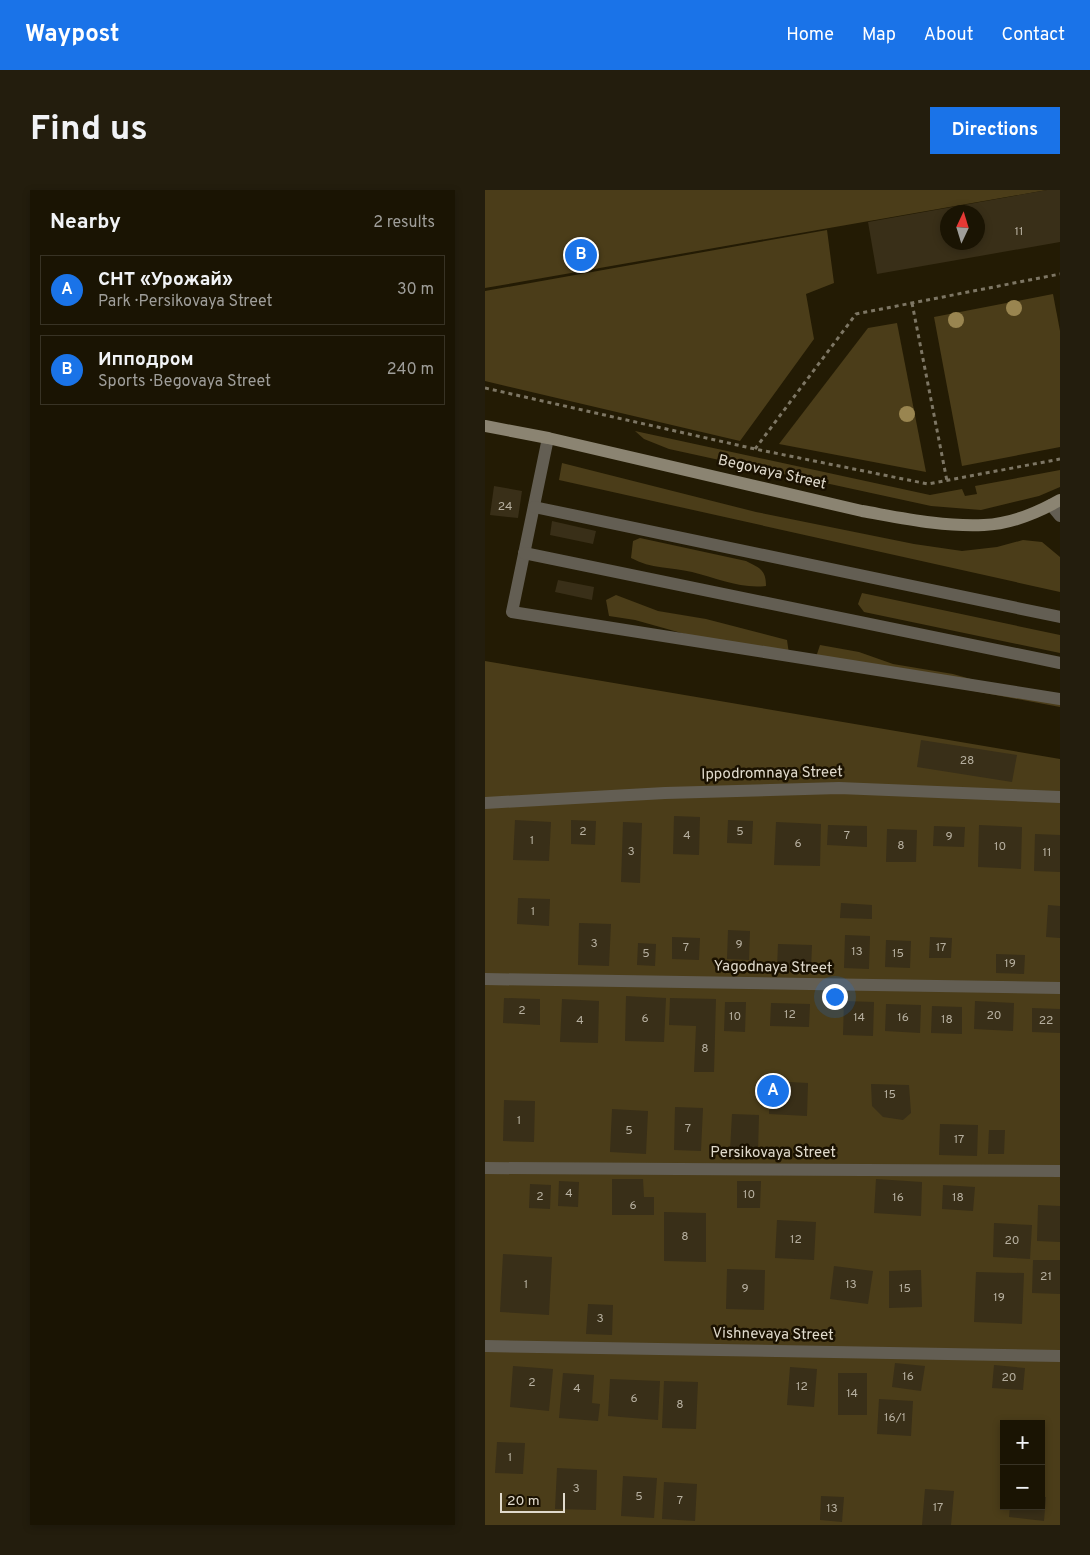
<!DOCTYPE html>
<html lang="en">
<head>
<meta charset="utf-8">
<style>
  :root { --surface:#1a1403; --page:#231d0d; --text:#f1f3f6; --muted:#9f9e9a; --line:#383325; --accent:#1a73e8 }
  body { margin:0; font-family:Overpass,sans-serif; background:var(--page); color:var(--text) }
  .controls { position:absolute; right:15px; bottom:15px; display:grid; overflow:hidden; border-radius:0px; box-shadow:0 2px 8px #0003 }
  .controls button { width:45px; height:45px; display:grid; place-items:center; padding:0; border:0; border-bottom:1px solid var(--line); background:var(--surface); color:var(--text); font:25px sans-serif }
  .compass { position:absolute; left:455px; top:15px; width:45px; height:45px; border-radius:50%; background:var(--surface); box-shadow:0 2px 8px #0003; rotate:4deg }
  .scale { position:absolute; left:15px; bottom:12px; width:65px; box-sizing:border-box; padding-left:5px; border:2px solid #e0dacc; border-top:0; font-size:14px; line-height:18px; white-space:nowrap; color:#e0dacc; -webkit-text-stroke:4px #1a1100; paint-order:stroke }
  .you { position:absolute; left:349px; top:806px; width:18px; height:18px; margin:-12px; border:4px solid #fff; border-radius:50%; background:#1a73e8; box-shadow:0 0 0 8px #1a73e833 }
  .badge { display:grid; place-items:center; width:32px; height:32px; border-radius:50%; background:var(--accent); color:#fff; font-size:16px; font-weight:700 }
  .pin { position:absolute; translate:-50% -50%; border:2px solid #fff; box-shadow:0 1px 5px #0006 }
  .list { margin:0; padding:0; list-style:none }
  h2 { display:flex; justify-content:space-between; align-items:center; height:65px; margin:0; padding:0 20px; font-size:21px }
  h2 small { font-size:16px; font-weight:400; color:var(--muted) }
  .list li { display:grid; grid-template-columns:32px 1fr auto; gap:15px; align-items:center; box-sizing:border-box; height:70px; margin:0 10px 10px; padding:0 10px; border:1px solid var(--line); border-radius:0px }
  .list b { display:block; font-size:19px; white-space:nowrap }
  .list p { margin:0; font-size:16px; white-space:nowrap; color:var(--muted) }
  .list em { font-size:16px; font-style:normal; color:var(--muted) }
  .map { position:relative; flex:none; width:575px; height:1335px; overflow:hidden; border-radius:0px }
  header { display:flex; align-items:center; gap:30px; box-sizing:border-box; height:70px; padding:0 25px; background:var(--accent); color:#fff }
  header strong { font-size:24px }
  nav { display:flex; gap:28px; margin-inline-start:auto; font-size:18px }
  .intro { display:flex; align-items:center; justify-content:space-between; box-sizing:border-box; height:120px; padding:0 30px }
  h1 { margin:0; font-size:35px }
  .button { padding:12px 22px; border-radius:0px; background:var(--accent); color:#fff; font-size:18px; font-weight:700 }
  main { display:flex; gap:30px; padding:0 30px }
  aside { flex:1; background:var(--surface); border-radius:0px; box-shadow:0 2px 8px #0003 }
  .map>svg:first-child { display:block }
  .green { fill:#4b3d19; fill-rule:evenodd }
  .building { fill:#392f18; fill-rule:evenodd }
  .lines { fill:none; stroke-linecap:round; stroke-linejoin:round }
  .path { stroke:#7d7664; stroke-width:3; stroke-dasharray:4 4; stroke-linecap:butt }
  .lane { stroke:#635e53; stroke-width:12 }
  .street { stroke:#635e53; stroke-width:12 }
  .secondary { stroke:#8b8472; stroke-width:12 }
  .tree { fill:#998550 }
  .labels { text-anchor:middle; dominant-baseline:central; stroke-width:5; stroke-linejoin:round; paint-order:stroke }
  .number-label { font-size:12px; fill:#b6af9f }
  .street-label { font-size:15px; fill:#e0dacc; stroke:#1a1100 }
</style>
</head>
<body>
<header>
<strong>Waypost</strong>
<nav><a>Home</a><a>Map</a><a>About</a><a>Contact</a></nav>
</header>
<div class="intro"><h1>Find us</h1><a class="button">Directions</a></div>
<main>
<aside>
<h2>Nearby<small>2 results</small></h2>
<ul class="list">
<li><span class="badge">A</span><div><b>СНТ «Урожай»</b><p>Park · Persikovaya Street</p></div><em>30 m</em></li>
<li><span class="badge">B</span><div><b>Ипподром</b><p>Sports · Begovaya Street</p></div><em>240 m</em></li>
</ul>
</aside>
<div class="map">
<svg width="575" height="1335" viewBox="0 0 575 1335">
  <rect width="100%" height="100%" fill="#231b04"/>
  <g class="green">
    <path d="M0,0h562l-562,98z"/>
    <path d="M342,40l7,53 -28,11 8,45 -74,102 -255,-60v-90z"/>
    <path d="M568,104l7,37v116l-98,19 -28,-149z"/>
    <path d="M412,133l29,149 -147,-28 89,-116z"/>
    <path d="M150,241l295,64 32,-6 3,7 12,-2 -2,-8 85,-16v17l-21,9 -58,14 -50,-4 -262,-57 -25,-10z"/>
    <path d="M77,273l194,49 158,32 48,7 35,-4 26,-7 19,2 18,15v35l-501,-112z"/>
    <path d="M155,348l106,23c14,7 20,9 20,25 -26,3 -49,-8 -74,-14 -21,-5 -41,-3 -61,-14l2,-17z"/>
    <path d="M377,403l198,42v18l-196,-41 -6,-8z"/>
    <path d="M131,405l42,16 48,8 81,21 2,14 -104,-20 -50,-14 -26,-4 -3,-16z"/>
    <path d="M335,455l39,7 34,12 60,10 43,12 64,10v11l-188,-35 -56,-15z"/>
    <path d="M0,471l575,98v766h-575zM519,1234h37v82h-37z"/>
  </g>
  <g class="building">
    <path d="M562,0h13v52l-183,32 -9,-52zM462,22h30v30h-30z"/>
    <path d="M9,296l28,5 -4,27 -28,-3z"/>
    <path d="M67,331l44,10 -3,13 -43,-9z"/>
    <path d="M73,390l36,7 -2,13 -37,-8z"/>
    <path d="M436,550l96,15 -5,27 -95,-15z"/>
    <path d="M189,626l26,1 -1,38 -26,-1z"/>
    <path d="M30,630l36,2 -2,39 -36,-1z"/>
    <path d="M86,630l25,1 -1,24 -24,-1z"/>
    <path d="M243,630l25,1 -1,23 -25,-1z"/>
    <path d="M138,632l19,1 -2,60 -19,-1z"/>
    <path d="M291,632l45,2 -1,42 -46,-1z"/>
    <path d="M343,635l39,1v21l-40,-2z"/>
    <path d="M494,635l43,2 -1,42 -43,-2z"/>
    <path d="M449,636l31,1 -1,20 -31,-1z"/>
    <path d="M402,639l30,1 -1,32h-30z"/>
    <path d="M550,644l25,1v37l-26,-1z"/>
    <path d="M33,708l32,1 -1,27 -32,-2z"/>
    <path d="M356,713l31,2v14l-32,-1z"/>
    <path d="M563,715l12,1v32l-14,-1z"/>
    <path d="M94,733l32,1 -2,42 -31,-1z"/>
    <path d="M243,740l22,1 -1,29 -22,-1z"/>
    <path d="M360,745l25,1 -1,33 -25,-1z"/>
    <path d="M187,747l28,1 -1,22 -27,-1z"/>
    <path d="M445,747l22,1 -1,20h-22z"/>
    <path d="M401,750l25,1 -1,27 -25,-1z"/>
    <path d="M153,753l18,1 -1,22 -18,-1z"/>
    <path d="M293,754l34,1 -1,24 -34,-1z"/>
    <path d="M511,764l29,1 -1,19 -28,-1z"/>
    <path d="M141,806l40,2 -2,44 -39,-1z"/>
    <path d="M19,808l36,1v26l-37,-2z"/>
    <path d="M185,808l46,1 -2,73h-20l2,-46 -27,-1z"/>
    <path d="M77,809l37,2 -1,42 -38,-1z"/>
    <path d="M359,811l30,1 -1,34 -30,-1z"/>
    <path d="M490,811l39,2 -1,28 -39,-2z"/>
    <path d="M240,812h21l-1,30 -21,-1z"/>
    <path d="M286,813l39,1 -1,23 -39,-1z"/>
    <path d="M401,814l35,1 -1,28 -35,-2z"/>
    <path d="M447,816l30,1v27l-31,-1z"/>
    <path d="M547,818l28,1v24l-28,-1z"/>
    <path d="M285,891l38,2 -1,33 -38,-2z"/>
    <path d="M386,894l38,1 2,28 -8,7 -20,-3 -11,-11z"/>
    <path d="M19,910l31,1 -1,41 -31,-1z"/>
    <path d="M190,917l28,1 -2,43 -27,-1z"/>
    <path d="M127,919l36,2 -2,43 -36,-2z"/>
    <path d="M247,924l27,1 -1,37 -28,-1z"/>
    <path d="M455,934l38,1 -1,31 -38,-1z"/>
    <path d="M504,940h16l-1,24h-16z"/>
    <path d="M127,989h31l1,18h10v18h-42z"/>
    <path d="M391,989l46,3 -1,34 -47,-3z"/>
    <path d="M74,991l20,1 -1,25 -20,-1z"/>
    <path d="M252,991h24l-1,27h-23z"/>
    <path d="M45,994l21,1 -1,24 -21,-1z"/>
    <path d="M458,995l32,2 -2,24 -31,-2z"/>
    <path d="M553,1015l22,1v36l-23,-1z"/>
    <path d="M179,1022l42,1v49l-42,-1z"/>
    <path d="M292,1030l39,2 -2,38 -39,-2z"/>
    <path d="M509,1033l38,2 -2,34 -37,-2z"/>
    <path d="M18,1064l49,3 -3,58 -49,-3z"/>
    <path d="M548,1070h27v34l-28,-1z"/>
    <path d="M349,1076l39,5 -5,33 -38,-5z"/>
    <path d="M242,1079l38,1 -1,40 -38,-1z"/>
    <path d="M436,1080l1,37 -33,1v-37z"/>
    <path d="M491,1082l48,1 -2,51 -48,-2z"/>
    <path d="M103,1114l25,1 -1,30 -26,-1z"/>
    <path d="M410,1173l30,3 -4,25 -29,-4z"/>
    <path d="M509,1175l31,3 -2,22 -31,-2z"/>
    <path d="M28,1176l40,3 -4,42 -39,-4z"/>
    <path d="M305,1177l27,2 -3,38 -27,-2z"/>
    <path d="M78,1183l31,2 -2,28 8,1 -2,17 -39,-3z"/>
    <rect x="353" y="1183" width="29" height="42"/>
    <path d="M125,1189l50,2 -2,39 -50,-4z"/>
    <path d="M179,1191l34,1 -2,47 -34,-1z"/>
    <path d="M394,1209l34,2 -2,35 -34,-2z"/>
    <path d="M12,1252l28,1 -2,31 -28,-1z"/>
    <path d="M72,1278l40,2 -1,40 -41,-1z"/>
    <path d="M138,1286l34,2 -3,40 -33,-2z"/>
    <path d="M179,1292l33,2 -2,37 -33,-2z"/>
    <path d="M440,1299l29,2 -3,34h-29z"/>
    <path d="M336,1306l23,1 -2,25 -22,-2z"/>
    <path d="M556,1307h5l-2,24 -35,-4 1,-11h31z"/>
  </g>
  <g class="lines">
    <g class="path">
      <path d="M427,113l35,178"/>
      <path d="M0,198l270,61 173,35 132,-25"/>
      <path d="M270,259l101,-135 204,-40"/>
    </g>
    <g class="lane">
      <path d="M63,248l-36,174 548,87"/>
      <path d="M49,317l526,110"/>
      <path d="M39,363l536,110"/>
    </g>
    <g class="street">
      <path d="M566,315l9,11"/>
      <path d="M0,613l180,-10 174,-5 221,9"/>
      <path d="M0,789l575,9"/>
      <path d="M0,978l575,3"/>
      <path d="M0,1156l575,10"/>
    </g>
    <path class="secondary" d="M0,236l63,12 314,73c40,7 81,16 122,14 27,-1 53,-12 76,-25"/>
  </g>
  <g class="tree">
    <circle cx="529" cy="118" r="8"/>
    <circle cx="471" cy="130" r="8"/>
    <circle cx="422" cy="224" r="8"/>
  </g>
  <g class="labels">
    <g class="number-label">
      <text x="534" y="42">11</text>
      <text x="20" y="317">24</text>
      <text x="482" y="571">28</text>
      <text x="98" y="642">2</text>
      <text x="255" y="642">5</text>
      <text x="202" y="646">4</text>
      <text x="362" y="646">7</text>
      <text x="464" y="647">9</text>
      <text x="47" y="651">1</text>
      <text x="313" y="654">6</text>
      <text x="416" y="656">8</text>
      <text x="515" y="657">10</text>
      <text x="146" y="662">3</text>
      <text x="562" y="663">11</text>
      <text x="48" y="722">1</text>
      <text x="109" y="754">3</text>
      <text x="254" y="755">9</text>
      <text x="201" y="758">7</text>
      <text x="456" y="758">17</text>
      <text x="372" y="762">13</text>
      <text x="161" y="764">5</text>
      <text x="413" y="764">15</text>
      <text x="525" y="774">19</text>
      <text x="37" y="821">2</text>
      <text x="305" y="825">12</text>
      <text x="509" y="826">20</text>
      <text x="250" y="827">10</text>
      <text x="374" y="828">14</text>
      <text x="418" y="828">16</text>
      <text x="160" y="829">6</text>
      <text x="462" y="830">18</text>
      <text x="95" y="831">4</text>
      <text x="561" y="831">22</text>
      <text x="220" y="859">8</text>
      <text x="405" y="905">15</text>
      <text x="34" y="931">1</text>
      <text x="203" y="939">7</text>
      <text x="144" y="941">5</text>
      <text x="474" y="950">17</text>
      <text x="84" y="1004">4</text>
      <text x="264" y="1005">10</text>
      <text x="55" y="1007">2</text>
      <text x="413" y="1008">16</text>
      <text x="473" y="1008">18</text>
      <text x="148" y="1016">6</text>
      <text x="200" y="1047">8</text>
      <text x="311" y="1050">12</text>
      <text x="527" y="1051">20</text>
      <text x="561" y="1087">21</text>
      <text x="41" y="1095">1</text>
      <text x="366" y="1095">13</text>
      <text x="260" y="1099">9</text>
      <text x="420" y="1099">15</text>
      <text x="514" y="1108">19</text>
      <text x="115" y="1129">3</text>
      <text x="423" y="1187">16</text>
      <text x="524" y="1188">20</text>
      <text x="47" y="1193">2</text>
      <text x="317" y="1197">12</text>
      <text x="92" y="1199">4</text>
      <text x="367" y="1204">14</text>
      <text x="149" y="1209">6</text>
      <text x="195" y="1215">8</text>
      <text x="410" y="1228">16/1</text>
      <text x="25" y="1268">1</text>
      <text x="91" y="1299">3</text>
      <text x="154" y="1307">5</text>
      <text x="195" y="1311">7</text>
      <text x="453" y="1318">17</text>
      <text x="347" y="1319">13</text>
    </g>
    <g class="street-label">
      <text transform="translate(287 283) rotate(13)">Begovaya Street</text>
      <text transform="translate(287 584) rotate(-1)">Ippodromnaya Street</text>
      <text transform="translate(288 778) rotate(1)">Yagodnaya Street</text>
      <text x="288" y="963">Persikovaya Street</text>
      <text transform="translate(288 1145) rotate(1)">Vishnevaya Street</text>
    </g>
  </g>
</svg>
<div class="controls">
<button>+</button>
<button>−</button>
</div>
<svg class="compass" viewBox="-18 -18 36 36"><path d="M0-13l5 13h-10z" fill="#e53935"/><path d="M0 13l5-13h-10z" fill="#9f9e9a"/></svg>
<div class="scale">20 m</div>
<div class="you"></div>
<div class="pin badge" style="left:288px;top:901px">A</div>
<div class="pin badge" style="left:96px;top:65px">B</div>
</div>
</main>
</body>
</html>
